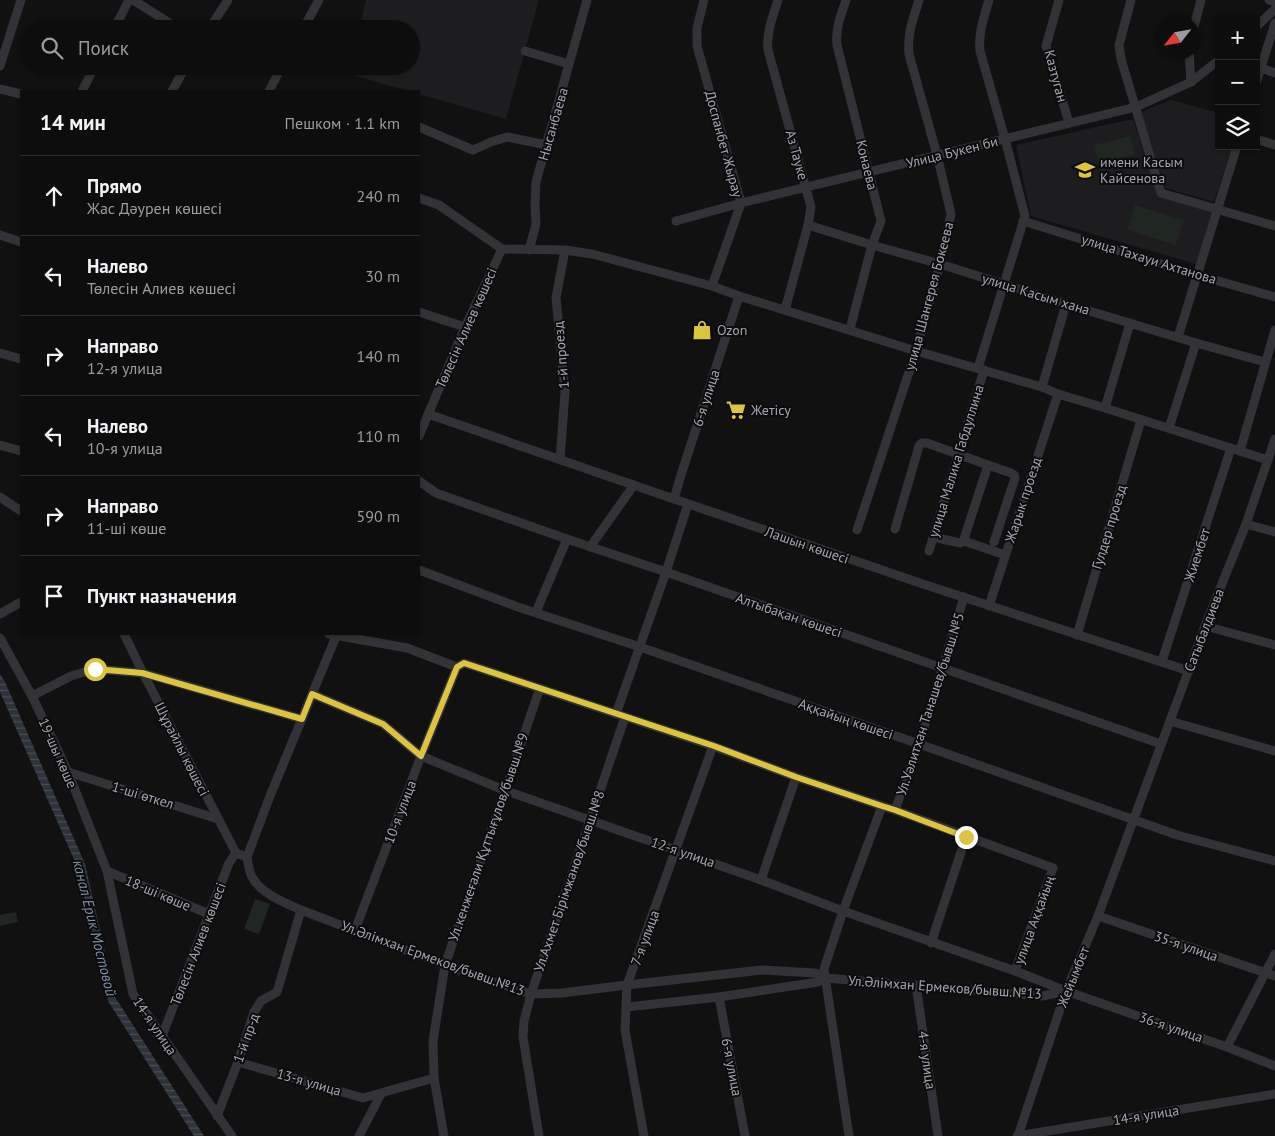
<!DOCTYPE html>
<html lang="ru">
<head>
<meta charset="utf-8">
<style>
  :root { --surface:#0d0d0e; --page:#1b1b1c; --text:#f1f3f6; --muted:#9a9c9e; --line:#2d2d2e }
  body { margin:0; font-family:"PT Sans",sans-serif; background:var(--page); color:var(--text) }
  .controls { position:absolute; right:15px; top:15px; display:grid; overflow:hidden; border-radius:0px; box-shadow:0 1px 4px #0004 }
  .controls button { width:45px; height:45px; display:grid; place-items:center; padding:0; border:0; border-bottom:1px solid var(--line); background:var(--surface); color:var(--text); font:25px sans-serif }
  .compass { position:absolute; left:1155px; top:15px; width:45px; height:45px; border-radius:50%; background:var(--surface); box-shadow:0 1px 4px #0004; rotate:239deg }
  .stop { position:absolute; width:15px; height:15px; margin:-11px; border:4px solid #ddc43e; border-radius:50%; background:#fff }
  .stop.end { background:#ddc43e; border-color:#fff; box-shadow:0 1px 5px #0008 }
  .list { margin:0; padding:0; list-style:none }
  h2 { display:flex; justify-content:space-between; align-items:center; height:65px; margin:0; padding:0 20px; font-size:21px }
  h2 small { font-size:16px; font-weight:400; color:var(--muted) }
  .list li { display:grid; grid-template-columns:32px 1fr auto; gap:15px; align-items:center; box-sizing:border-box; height:80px; padding:0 20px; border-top:1px solid var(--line) }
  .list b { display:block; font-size:19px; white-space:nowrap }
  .list p { margin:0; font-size:16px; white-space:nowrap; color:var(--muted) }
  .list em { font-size:16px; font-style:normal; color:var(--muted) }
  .icon { flex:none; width:28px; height:28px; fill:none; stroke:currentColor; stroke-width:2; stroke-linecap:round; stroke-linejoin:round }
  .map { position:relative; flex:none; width:1275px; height:1136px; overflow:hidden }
  .search { position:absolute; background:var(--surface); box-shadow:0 1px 4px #0004; left:20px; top:20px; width:400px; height:55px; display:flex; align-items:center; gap:12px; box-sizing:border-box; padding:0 18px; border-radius:28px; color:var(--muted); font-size:19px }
  .panel { position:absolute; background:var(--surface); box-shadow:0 1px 4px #0004; left:20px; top:90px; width:400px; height:545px; border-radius:0px }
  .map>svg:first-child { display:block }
  .built { fill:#1d1d1f }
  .park { fill:#202621 }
  .water { fill:url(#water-rules) }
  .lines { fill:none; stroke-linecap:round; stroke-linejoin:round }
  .minor { stroke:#323237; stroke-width:9 }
  .route { stroke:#ddc43e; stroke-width:6 }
  .labels { text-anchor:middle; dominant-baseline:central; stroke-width:4; stroke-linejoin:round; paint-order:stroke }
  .street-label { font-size:14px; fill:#a4a5b1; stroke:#0c0c0d }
  .poi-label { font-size:14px; fill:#a4a5b1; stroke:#0c0c0d; text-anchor:start }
  .water-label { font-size:15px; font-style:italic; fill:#7d8da9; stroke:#0c0c0d }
</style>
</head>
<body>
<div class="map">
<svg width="1275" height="1136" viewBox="0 0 1275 1136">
  <defs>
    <pattern id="water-rules" width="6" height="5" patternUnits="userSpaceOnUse" patternTransform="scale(1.25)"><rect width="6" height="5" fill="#2e333b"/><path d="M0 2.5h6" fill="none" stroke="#494e55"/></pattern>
  </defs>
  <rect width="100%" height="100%" fill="#111112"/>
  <g class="built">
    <path d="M366,0h173l-33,119 -87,-25v-3h-11l-59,-17 2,-8h60v-37h-52z"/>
    <path d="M1171,100l48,13v33h13l-18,56 -49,-14 -24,-76z"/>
    <path d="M1133,119l24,75 55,18 -16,52 -165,-48 -15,-71z"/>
  </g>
  <g class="park">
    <path d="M1130,136l5,18 -36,10 -5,-19z"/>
    <path d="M1135,205l49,15 -8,25 -49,-15z"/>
    <path d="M255,899l15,5 -11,30 -15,-5z"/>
    <path d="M16,912l2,10 -18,4v-11z"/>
  </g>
  <path class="water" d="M0,674l5,8 80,182 30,133 89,139h-10l-86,-135 -31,-135 -77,-174z"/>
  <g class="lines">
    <g class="minor">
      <path d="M133,0l46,29"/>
      <path d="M704,0l-7,28v18l44,157 -29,83"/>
      <path d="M778,0c-5,16 -12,33 -10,50l43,157 -3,18 -23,85"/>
      <path d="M846,0c-5,15 -11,29 -9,45l44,176 -9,24 -22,84"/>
      <path d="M1059,0l-13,46 23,77"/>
      <path d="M1131,0l-12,45 2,14 40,134 114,33"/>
      <path d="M1269,0l6,2"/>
      <path d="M1256,27l19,-18"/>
      <path d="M114,29l15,-29"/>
      <path d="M209,29l19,-29"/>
      <path d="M303,29l16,-29"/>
      <path d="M1192,34l9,-34"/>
      <path d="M525,51l44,13"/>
      <path d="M1189,52l2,30"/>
      <path d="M0,66l21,-66"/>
      <path d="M1261,68l14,5"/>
      <path d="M1256,83l19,-60"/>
      <path d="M0,89l21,5"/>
      <path d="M82,91l13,-25"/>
      <path d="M172,91l14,-25"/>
      <path d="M269,91l13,-25"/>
      <path d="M419,127l54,23 18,-8 16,-5 40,8"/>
      <path d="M1256,139l19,6"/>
      <path d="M419,198l20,7 63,44 63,1 27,4 120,32 27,10 177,55 126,36 16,7 47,14 163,52"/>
      <path d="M676,221l65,-18 395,-96 55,-25 28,-22"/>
      <path d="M1023,221l174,54 78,22"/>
      <path d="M808,225l64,20 68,19 126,40 130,39 69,19"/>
      <path d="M0,235l21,7"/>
      <path d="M529,250l7,-26 -1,-18 1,-24 51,-182"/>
      <path d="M419,312l46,15"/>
      <path d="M1178,337l59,-191"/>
      <path d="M0,353l21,6"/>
      <path d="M978,368l47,-152 -20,-77 -25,-88c-2,-18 4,-34 9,-51"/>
      <path d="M1042,387l24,-83"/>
      <path d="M1105,408l25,-85"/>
      <path d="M428,414l246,85 249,85 266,87"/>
      <path d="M1169,428l27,-85"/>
      <path d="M419,436l46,-109 37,-78"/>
      <path d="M0,445l21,6"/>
      <path d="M1240,451l35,-121"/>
      <path d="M560,460l5,-68 -9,-94 9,-48"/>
      <path d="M988,465l23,8 3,2 1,3 -21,64"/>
      <path d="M419,481l17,12 131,46 99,33 495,172"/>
      <path d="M0,497l21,14"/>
      <path d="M674,499l7,-24 58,-179"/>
      <path d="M1246,524l29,8"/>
      <path d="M895,529l24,-83 3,-3h5l61,22 -25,77 -3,1 -27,-6"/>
      <path d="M857,530l59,-179 24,-87 11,-50 -14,-59 -28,-101c-2,-21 4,-34 10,-54"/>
      <path d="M965,539l2,3 38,13"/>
      <path d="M590,547l44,-62"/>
      <path d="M929,551l55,-181"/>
      <path d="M419,570l99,37 122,40 279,97 258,91 98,26"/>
      <path d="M989,606l69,-212"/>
      <path d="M536,612l31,-73"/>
      <path d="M0,614l21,-12"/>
      <path d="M1205,626l70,19"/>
      <path d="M124,634l19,39 93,180 11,4"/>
      <path d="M329,634l78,14 50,19 7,-4 249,83 83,31 86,29 13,4 158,58 -38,103"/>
      <path d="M1077,635l64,-215"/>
      <path d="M0,638l32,58 36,76 39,99 26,123 99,142"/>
      <path d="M1162,661l69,-213"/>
      <path d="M312,694l71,30 38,32 83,34 257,90 82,31 172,60 51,20 161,56 48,19"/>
      <path d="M32,696l39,-20 24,-7 48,4 159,46"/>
      <path d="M616,714l50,-142 22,-68"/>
      <path d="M1170,721l105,30"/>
      <path d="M68,772l150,47"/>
      <path d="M895,810l24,-66 45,-147"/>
      <path d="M247,857c1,6 2,14 5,20 8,16 33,26 49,33l144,55 86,29 31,-1 65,-8 135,-15 53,3 10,5"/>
      <path d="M247,857l23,-61 67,-162"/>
      <path d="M107,871l102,43"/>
      <path d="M761,880l35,-103"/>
      <path d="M1098,916l177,60"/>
      <path d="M355,930l66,-174 36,-89"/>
      <path d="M931,943l35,-106"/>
      <path d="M916,985l22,151"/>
      <path d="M719,997l26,139"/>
      <path d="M627,1007l92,-10 99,-15 7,-4 218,18 23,-5"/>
      <path d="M162,1036l67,-173 7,-10"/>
      <path d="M1227,1047l48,-93"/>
      <path d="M238,1062l125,36 71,-20"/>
      <path d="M217,1116l21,-54 16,-50 7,-11 16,-9 24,-82"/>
      <path d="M359,1136l22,-42"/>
      <path d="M444,1136l-10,-58 -1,-37 12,-76 95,-277"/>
      <path d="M539,1136l-16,-99 1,-16 7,-27 94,-277"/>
      <path d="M644,1136l-19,-106 2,-45 86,-239"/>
      <path d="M849,1136l-25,-167 19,-58 39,-105"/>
      <path d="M1017,1136l258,-42"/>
      <path d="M1018,1136l48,-145 32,-75 107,-290 41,-102 29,-85"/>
    </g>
  </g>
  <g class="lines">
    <path class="route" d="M95,669l47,4 160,46 10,-25 71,30 38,32 36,-89 7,-4 250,83 82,31 86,29 13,4 71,27"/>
  </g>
  <defs>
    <symbol id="school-bare" viewBox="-9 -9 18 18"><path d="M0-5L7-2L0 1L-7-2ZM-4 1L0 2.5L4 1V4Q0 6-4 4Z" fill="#ddc43e" stroke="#0c0c0d" stroke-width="2.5" paint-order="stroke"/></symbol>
    <symbol id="shop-bare" viewBox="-9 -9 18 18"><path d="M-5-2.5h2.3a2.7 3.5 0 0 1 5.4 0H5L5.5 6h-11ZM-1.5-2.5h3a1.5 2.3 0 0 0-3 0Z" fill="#ddc43e" stroke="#0c0c0d" stroke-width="2.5" paint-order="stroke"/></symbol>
    <symbol id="supermarket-bare" viewBox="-9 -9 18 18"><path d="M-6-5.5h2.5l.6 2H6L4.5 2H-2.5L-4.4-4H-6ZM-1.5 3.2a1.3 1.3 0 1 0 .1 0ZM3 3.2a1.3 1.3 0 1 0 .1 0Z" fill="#ddc43e" stroke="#0c0c0d" stroke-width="2.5" paint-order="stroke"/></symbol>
  </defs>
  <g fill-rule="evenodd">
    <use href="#school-bare" x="1071" y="156" width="28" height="28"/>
    <use href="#shop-bare" x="688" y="316" width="28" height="28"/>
    <use href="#supermarket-bare" x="722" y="396" width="28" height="28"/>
  </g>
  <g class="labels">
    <g class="street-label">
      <text transform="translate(1056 76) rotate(75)">Казтуган</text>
      <text transform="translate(553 124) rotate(-74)">Нысанбаева</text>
      <text transform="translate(724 144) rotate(75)">Доспанбет Жырау</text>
      <text transform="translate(952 152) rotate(-14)">Улица Букен би</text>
      <text transform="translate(797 155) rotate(75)">Аз Тауке</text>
      <text transform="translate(867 165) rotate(76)">Конаева</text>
      <text transform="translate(1149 259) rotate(17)">улица Тахауи Ахтанова</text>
      <text transform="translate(1036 294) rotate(17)">улица Касым хана</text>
      <text transform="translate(929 296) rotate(-75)">улица Шангерея Бокеева</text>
      <text transform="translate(466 328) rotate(-66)">Төлесін Алиев көшесі</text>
      <text transform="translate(561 355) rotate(-95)">1-й проезд</text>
      <text transform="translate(706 398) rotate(-72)">6-я улица</text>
      <text transform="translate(956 461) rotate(-73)">улица Малика Габдуллина</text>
      <text transform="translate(1023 500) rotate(-72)">Жарык проезд</text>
      <text transform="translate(1109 527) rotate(-73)">Гулдер проезд</text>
      <text transform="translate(807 545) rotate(19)">Лашын көшесі</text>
      <text transform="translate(1197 555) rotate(-72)">Жиембет</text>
      <text transform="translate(789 615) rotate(19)">Алтыбақан көшесі</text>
      <text transform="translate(1204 630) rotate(-69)">Сатыбалдиева</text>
      <text transform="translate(930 704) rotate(-72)">Ул.Уәлитхан Танашев/бывш.№5</text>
      <text transform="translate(846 719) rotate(19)">Аққайың көшесі</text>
      <text transform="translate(182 749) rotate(63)">Шұрайлы көшесі</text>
      <text transform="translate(58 753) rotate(66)">19-шы көше</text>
      <text transform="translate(143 795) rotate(17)">1-шi өткел</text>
      <text transform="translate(400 812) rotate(-69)">10-я улица</text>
      <text transform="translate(488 837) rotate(-71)">Ул.кенжеғали Құттығұлов/бывш.№9</text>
      <text transform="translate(683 852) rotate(19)">12-я улица</text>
      <text transform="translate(569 881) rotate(-71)">Ул.Ахмет Бірімжанов/бывш.№8</text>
      <text transform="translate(158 893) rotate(23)">18-ші көше</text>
      <text transform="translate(1034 920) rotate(-70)">улица Аққайың</text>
      <text transform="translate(645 938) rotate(-70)">7-я улица</text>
      <text transform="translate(198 944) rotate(-69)">Төлесін Алиев көшесі</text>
      <text transform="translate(1186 946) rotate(19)">35-я улица</text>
      <text transform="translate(433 958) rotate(20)">Ул.Әлімхан Ермеков/бывш.№13</text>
      <text transform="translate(1073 977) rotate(-68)">Жейымбет</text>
      <text transform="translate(945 987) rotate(4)">Ул.Әлімхан Ермеков/бывш.№13</text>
      <text transform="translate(155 1026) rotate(56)">14-я улица</text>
      <text transform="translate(1171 1027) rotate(19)">36-я улица</text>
      <text transform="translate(246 1038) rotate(-70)">1-й пр-д</text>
      <text transform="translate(927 1060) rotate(82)">4-я улица</text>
      <text transform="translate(732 1067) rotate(79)">6-я улица</text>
      <text transform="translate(309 1082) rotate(16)">13-я улица</text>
      <text transform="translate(1146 1115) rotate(-9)">14-я улица</text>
    </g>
    <g class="poi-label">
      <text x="1100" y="162">имени Касым<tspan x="1100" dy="16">Кайсенова</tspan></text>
      <text x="717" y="330">Ozon</text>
      <text x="751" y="410">Жетісу</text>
    </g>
    <g class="water-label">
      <text transform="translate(95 928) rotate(76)">канал Ерик Мостовой</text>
    </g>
  </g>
</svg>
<div class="controls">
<button>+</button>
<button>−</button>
<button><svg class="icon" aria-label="layers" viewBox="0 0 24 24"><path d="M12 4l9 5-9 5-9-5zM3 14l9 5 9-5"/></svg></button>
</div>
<svg class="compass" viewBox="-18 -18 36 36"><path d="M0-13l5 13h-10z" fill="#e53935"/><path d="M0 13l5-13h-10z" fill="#9a9c9e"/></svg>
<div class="stop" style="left:95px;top:669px"></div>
<div class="stop end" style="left:966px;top:837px"></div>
<div class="search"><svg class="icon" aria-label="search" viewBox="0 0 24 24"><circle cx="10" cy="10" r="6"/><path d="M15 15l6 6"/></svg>Поиск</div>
<section class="panel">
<h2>14 мин<small>Пешком · 1.1 km</small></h2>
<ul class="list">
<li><svg class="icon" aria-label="ahead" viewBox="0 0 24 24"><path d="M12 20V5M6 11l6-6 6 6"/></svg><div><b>Прямо</b><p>Жас Дәурен көшесі</p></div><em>240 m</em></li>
<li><svg class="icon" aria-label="left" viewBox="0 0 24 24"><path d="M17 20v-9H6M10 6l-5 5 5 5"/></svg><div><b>Налево</b><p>Төлесін Алиев көшесі</p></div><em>30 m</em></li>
<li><svg class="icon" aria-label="right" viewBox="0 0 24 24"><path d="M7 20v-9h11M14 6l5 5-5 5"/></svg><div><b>Направо</b><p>12-я улица</p></div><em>140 m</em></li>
<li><svg class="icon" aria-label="left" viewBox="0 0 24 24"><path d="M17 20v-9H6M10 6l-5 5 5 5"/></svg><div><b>Налево</b><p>10-я улица</p></div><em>110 m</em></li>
<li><svg class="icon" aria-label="right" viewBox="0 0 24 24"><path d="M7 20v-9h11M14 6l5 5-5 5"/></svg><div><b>Направо</b><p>11-ші көше</p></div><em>590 m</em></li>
<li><svg class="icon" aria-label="arrive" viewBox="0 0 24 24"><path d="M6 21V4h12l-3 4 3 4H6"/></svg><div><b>Пункт назначения</b></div></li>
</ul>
</section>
</div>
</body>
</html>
